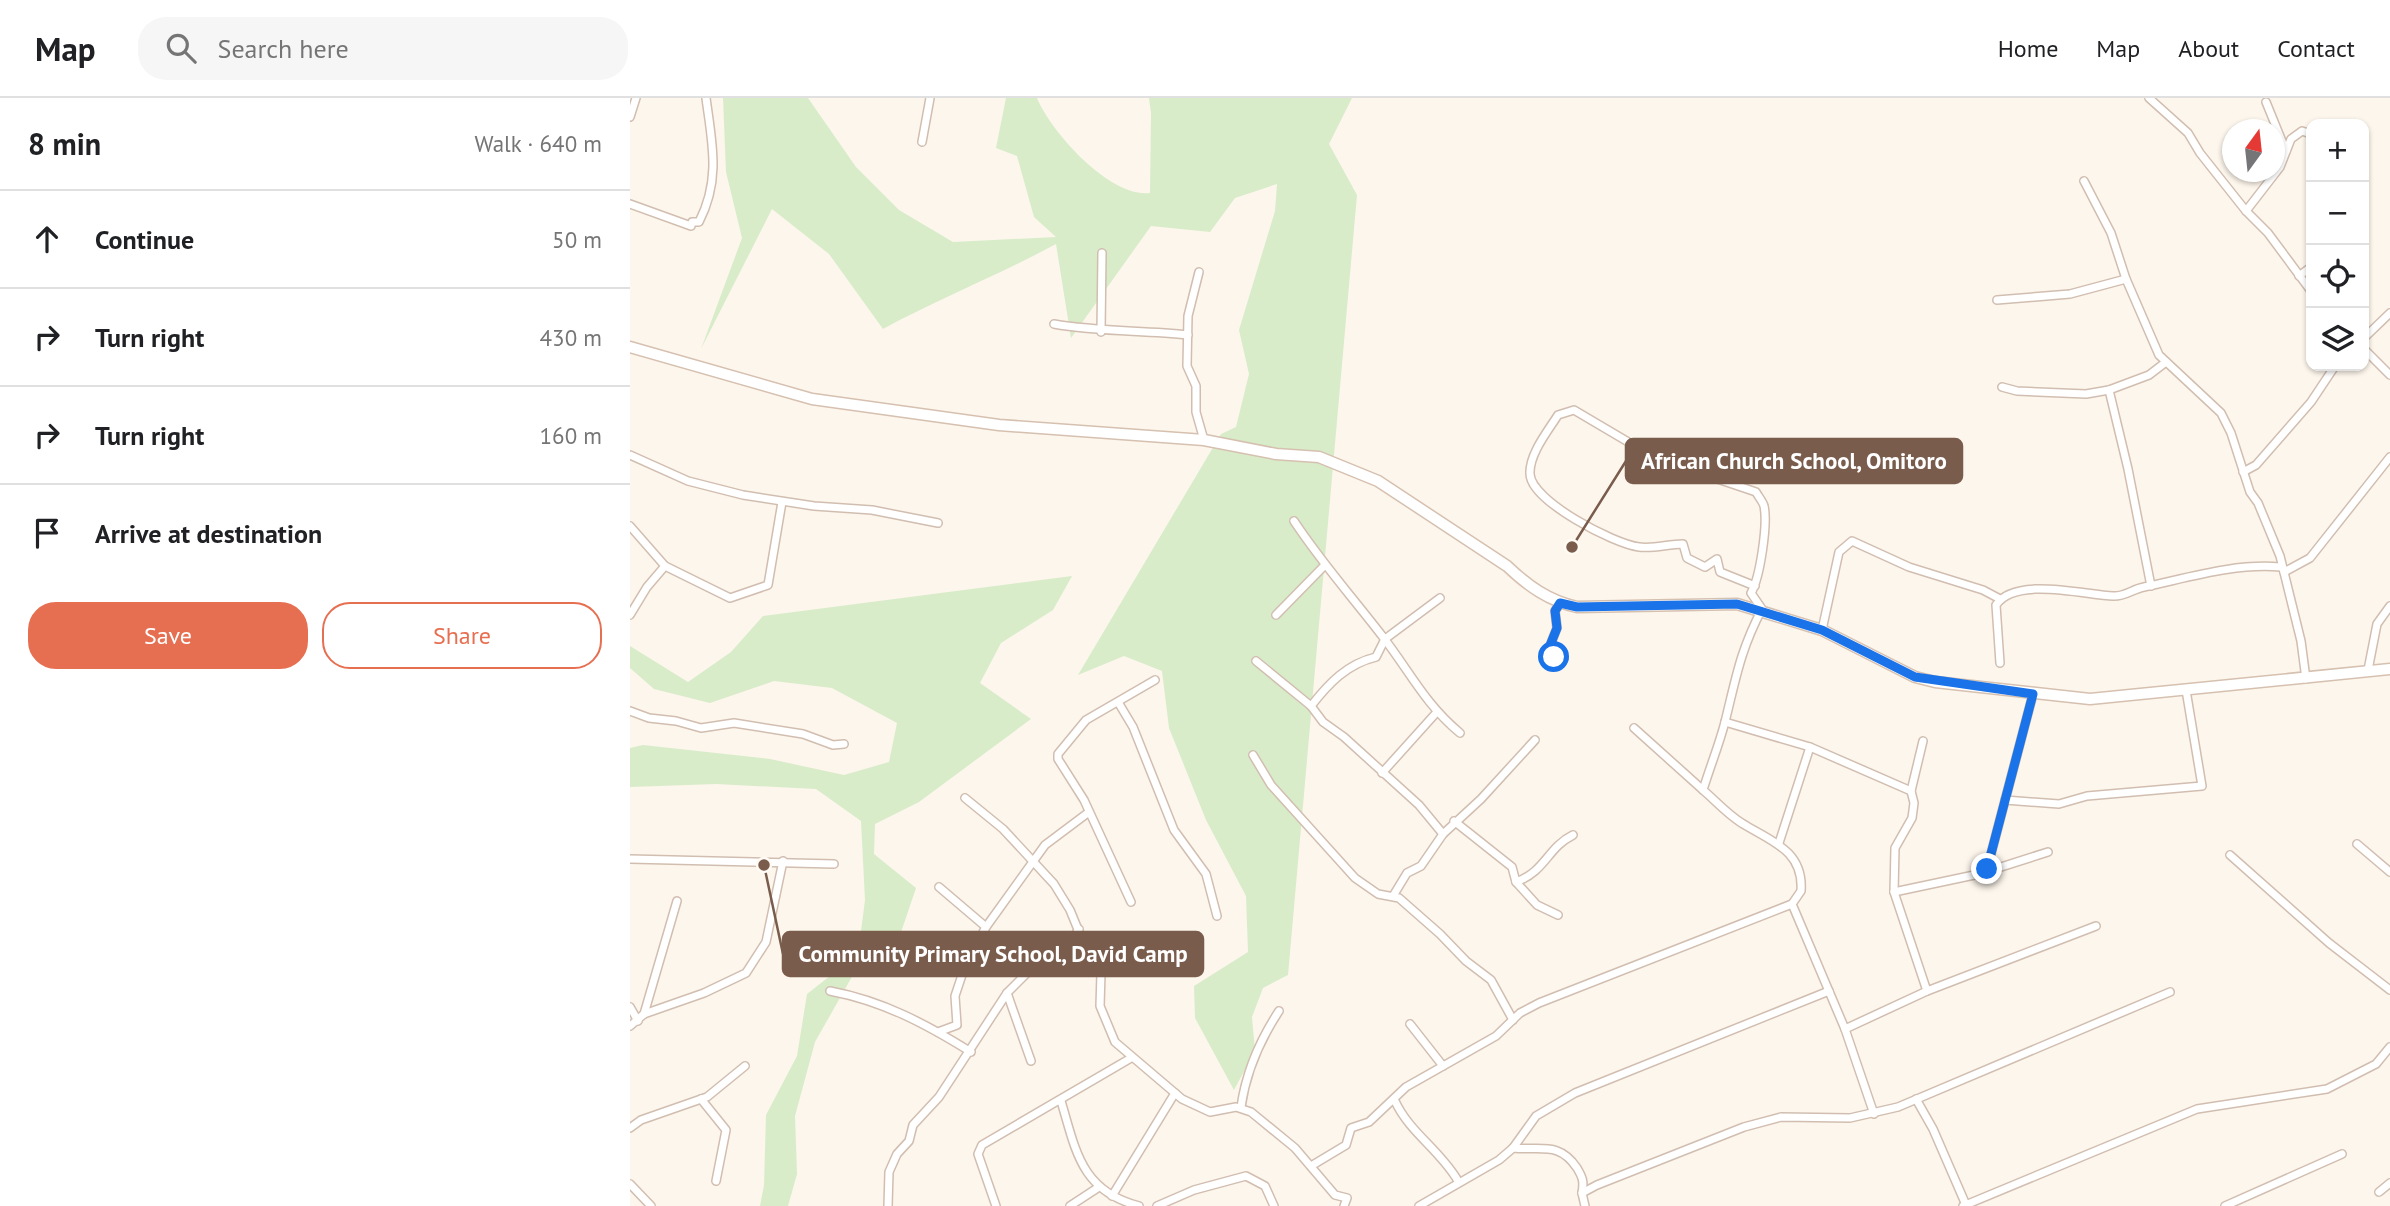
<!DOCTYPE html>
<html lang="en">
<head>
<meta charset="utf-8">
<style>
  :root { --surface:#fff; --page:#f6f6f6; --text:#202124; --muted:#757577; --line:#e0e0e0; --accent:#e76f51 }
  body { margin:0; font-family:"PT Sans",sans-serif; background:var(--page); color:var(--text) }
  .controls { position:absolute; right:21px; top:21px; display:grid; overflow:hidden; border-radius:14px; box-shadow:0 2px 5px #0004 }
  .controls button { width:63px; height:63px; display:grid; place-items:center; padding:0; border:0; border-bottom:2px solid var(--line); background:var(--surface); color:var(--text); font:35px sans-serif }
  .compass { position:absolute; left:1592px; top:21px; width:63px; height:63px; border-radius:50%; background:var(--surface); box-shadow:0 2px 5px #0004; rotate:15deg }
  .stop { position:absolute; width:21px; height:21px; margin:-16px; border:5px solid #1a73e8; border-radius:50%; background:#fff }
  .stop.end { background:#1a73e8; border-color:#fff; box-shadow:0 2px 7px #0008 }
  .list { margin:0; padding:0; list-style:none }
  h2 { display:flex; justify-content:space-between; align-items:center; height:91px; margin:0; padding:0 28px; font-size:30px }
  h2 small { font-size:23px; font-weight:400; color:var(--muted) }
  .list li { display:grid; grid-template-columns:46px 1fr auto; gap:21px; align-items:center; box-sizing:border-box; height:98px; padding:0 28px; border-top:2px solid var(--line) }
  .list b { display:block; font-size:26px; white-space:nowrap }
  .list em { font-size:23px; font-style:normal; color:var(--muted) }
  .actions { display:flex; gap:14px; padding:21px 28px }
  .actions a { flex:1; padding:16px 0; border:2px solid var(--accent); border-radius:28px; text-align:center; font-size:24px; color:var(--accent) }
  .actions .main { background:var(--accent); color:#fff }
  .icon { flex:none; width:38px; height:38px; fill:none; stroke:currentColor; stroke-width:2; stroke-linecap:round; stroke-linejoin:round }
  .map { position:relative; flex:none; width:1760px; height:1108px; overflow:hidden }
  header { display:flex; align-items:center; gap:42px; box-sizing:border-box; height:98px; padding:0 35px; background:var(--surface); border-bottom:2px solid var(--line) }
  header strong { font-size:33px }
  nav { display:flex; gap:38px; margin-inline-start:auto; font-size:24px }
  .search { width:490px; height:63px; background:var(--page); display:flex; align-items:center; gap:18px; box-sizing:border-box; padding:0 24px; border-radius:28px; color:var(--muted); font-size:26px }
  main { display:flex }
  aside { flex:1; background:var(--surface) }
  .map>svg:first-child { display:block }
  .green { fill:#d8ecc9 }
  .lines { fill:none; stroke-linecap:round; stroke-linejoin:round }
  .minor-casing { stroke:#d1beb0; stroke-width:10 }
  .secondary-casing { stroke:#d6c0b0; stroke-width:13 }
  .minor { stroke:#fff; stroke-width:7 }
  .secondary { stroke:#fff; stroke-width:10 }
  .route { stroke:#1a73e8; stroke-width:9 }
  .leader { fill:none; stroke:#7a5c4d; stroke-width:2.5 }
  .callout-dot { fill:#7a5c4d; stroke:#fffaf3; stroke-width:2.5 }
  .callout { fill:#7a5c4d; stroke:#7a5c4d; stroke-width:2.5 }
  .callout-label { font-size:23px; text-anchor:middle; font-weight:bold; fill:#fff }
</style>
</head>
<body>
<header>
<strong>Map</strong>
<div class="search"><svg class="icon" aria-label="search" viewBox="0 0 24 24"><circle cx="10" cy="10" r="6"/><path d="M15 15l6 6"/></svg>Search here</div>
<nav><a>Home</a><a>Map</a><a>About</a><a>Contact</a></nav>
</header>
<main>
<aside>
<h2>8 min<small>Walk · 640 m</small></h2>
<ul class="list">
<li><svg class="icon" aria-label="ahead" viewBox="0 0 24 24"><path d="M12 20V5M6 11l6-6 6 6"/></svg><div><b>Continue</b></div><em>50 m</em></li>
<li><svg class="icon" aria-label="right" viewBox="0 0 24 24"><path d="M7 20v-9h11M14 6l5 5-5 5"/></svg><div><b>Turn right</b></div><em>430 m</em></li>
<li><svg class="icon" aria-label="right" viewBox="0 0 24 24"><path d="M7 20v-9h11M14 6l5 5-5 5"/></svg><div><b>Turn right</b></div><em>160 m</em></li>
<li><svg class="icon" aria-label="arrive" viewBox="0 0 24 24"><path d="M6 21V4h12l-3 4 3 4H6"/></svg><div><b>Arrive at destination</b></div></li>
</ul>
<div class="actions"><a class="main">Save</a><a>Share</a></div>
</aside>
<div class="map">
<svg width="1760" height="1108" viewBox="0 0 1760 1108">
  <rect width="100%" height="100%" fill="#fdf6ec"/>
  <g class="green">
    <path d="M93,0h85l48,69 43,43 54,32 103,-5 -22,-20 -17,-61 -21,-8 10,-50h31c14,34 73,100 113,95l1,-80 -2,-15h203l-23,46 28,51 -69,780 -25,13 -11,29 3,34 -21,39 -39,-72 -1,-32 54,-34 -2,-56 -40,-76 -37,-92 -7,-57 -38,-15 -46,19 143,-241 15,-7 13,-53 -10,-44 36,-119 2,-27 -42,14 -25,34 -59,-6 -80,112 -15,-94c-57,31 -116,54 -173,85l-54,-75 -57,-45 -71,140 41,-111 -16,-66z"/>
    <path d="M442,478l-19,34 -52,33 -21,40 51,36 -112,83 -44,22 -1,30 42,34 -20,59 -34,12 -47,83 -20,74 2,58 -9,32h-28l4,-21 2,-70 31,-59 10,-62 51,-40 7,-54 -4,-79 -45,-32 -100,-5 -86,3v-39l13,-3 127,14 74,16 45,-13 8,-39 -65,-35 -58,-7 -64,22 -56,-14 -24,-21v-22l58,36 43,-30 32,-36z"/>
  </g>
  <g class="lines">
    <defs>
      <g id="minor">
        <path d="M1519,0l39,35 12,20 46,58 22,22 43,58"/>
        <path d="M1636,4l20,49"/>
        <path d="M0,19l6,-19"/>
        <path d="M292,44l8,-44"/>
        <path d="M1454,83l27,52 15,46 33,76 62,58 10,20 19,59 8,11 22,53 21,85 5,38"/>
        <path d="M0,106l61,22 1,-4h7c22,-43 13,-79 7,-124"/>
        <path d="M1616,113l34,-44 11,-28 11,-8 9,3"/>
        <path d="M569,174l-11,44 -1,50 9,20v26l8,28"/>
        <path d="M1669,178l12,-9"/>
        <path d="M1367,202l73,-6 56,-15"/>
        <path d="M424,226c45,8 89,6 134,11"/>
        <path d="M471,234l1,-79"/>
        <path d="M1734,240l26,-25"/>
        <path d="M1734,251l26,26"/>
        <path d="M1372,289l15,4 69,3 23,-4 40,-15 17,-13"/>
        <path d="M1479,292l19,79 23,117"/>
        <path d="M0,357l58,26 55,14 71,11 58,4 66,13"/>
        <path d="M1613,374l13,-7 55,-63 24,-36"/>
        <path d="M664,423c27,41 59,77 89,116 27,35 42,67 77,96"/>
        <path d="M0,428l35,40 65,32 38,-13 14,-83"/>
        <path d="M1654,474l26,-14 80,-101"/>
        <path d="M1125,488l-35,-14 -3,-13 -12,8 -18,-9 -4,-14c-15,0 -29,5 -44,3 -25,-3 -108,-46 -109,-73 -1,-20 18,-43 28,-59l16,-5 61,36 53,23 68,23c2,4 7,10 8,14 4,18 -4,72 -13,87l11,16c-22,42 -26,69 -37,113 -6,23 -15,45 -22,68 13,11 27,27 42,35 26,16 59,26 56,66l-9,13 53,125 29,85"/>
        <path d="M930,505l-5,8 2,17 -8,20 5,9 10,1"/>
        <path d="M0,517l17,-28 18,-21"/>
        <path d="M646,517l48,-49"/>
        <path d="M1192,532l17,-78 13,-11 57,26 74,23 17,9"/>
        <path d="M626,563l55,45 12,16 21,15 75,68 24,29"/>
        <path d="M1370,565l-4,-58c19,-29 89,-10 117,-9 11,1 20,-7 31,-9 43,-9 91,-24 136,-20"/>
        <path d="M1738,572l9,-46 13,-18"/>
        <path d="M488,604l15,25 41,103 32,44 11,42"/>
        <path d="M681,608c18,-23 36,-42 65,-49l9,-18 55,-41"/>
        <path d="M0,613l19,7 27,3 25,7 33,-5 69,11 30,11 11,-1"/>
        <path d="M1095,624l85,25 101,44"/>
        <path d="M1004,630l69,62"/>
        <path d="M1293,643l-12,50 3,12 -2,15 -17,30 -1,44 33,99"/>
        <path d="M623,657l18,30 84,93 23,16 21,4 41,36 26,27 25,19 22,40"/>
        <path d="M752,675l54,-60"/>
        <path d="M335,700l38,31 51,55 16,26 16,39 15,24 -1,33 15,36 67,57 28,13 26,-5 15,5 44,36 40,47 12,3 -3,8"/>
        <path d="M1375,702l54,4 28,-8 115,-10 -16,-96"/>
        <path d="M824,723l58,46 4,15 21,23 21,10"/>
        <path d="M1149,745l31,-96"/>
        <path d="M1727,746l33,28"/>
        <path d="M1600,757l99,88 61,47"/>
        <path d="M0,761l204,5"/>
        <path d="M1357,771l46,-175"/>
        <path d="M886,784c30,-11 31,-34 57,-47"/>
        <path d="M309,789l47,40"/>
        <path d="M1264,794l85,-18 69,-22"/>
        <path d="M763,798l14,-23 14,-7 22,-32 38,-35 54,-59"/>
        <path d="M501,804l-47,-102 -26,-41v-5l28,-34 69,-40"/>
        <path d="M471,875l70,-33"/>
        <path d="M200,893c53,10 96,33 141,61"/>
        <path d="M377,895l24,68"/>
        <path d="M0,909l8,14"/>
        <path d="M14,916l33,-113"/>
        <path d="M780,926l33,42"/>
        <path d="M0,928l14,-12 60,-21 42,-20 20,-31 17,-81"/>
        <path d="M1215,931l82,-38 169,-65"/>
        <path d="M308,934l19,-7 -2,-29 11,-33 20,-36 59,-82 44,-33"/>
        <path d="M71,1001l25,31 -10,51"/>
        <path d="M1286,1001l17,30 33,76"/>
        <path d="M431,1003c15,50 20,90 78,105"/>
        <path d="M765,1003c14,31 46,50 63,80"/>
        <path d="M611,1009c5,-35 19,-67 38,-96"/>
        <path d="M0,1030l11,-8 66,-23 38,-31"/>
        <path d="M883,1050c28,3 46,-7 64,20 6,10 7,14 5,25"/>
        <path d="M681,1068l35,-21 5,-17 18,-6 37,-35 90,-51 24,-23 19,-10 253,-99"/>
        <path d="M0,1086l21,22"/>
        <path d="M1749,1094l11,-9"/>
        <path d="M482,1098l63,-103"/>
        <path d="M258,1108l1,-34 8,-18 12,-13 4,-16 26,-28 68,-104 38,-38 20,-6 14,-20"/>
        <path d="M366,1108l-18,-52 4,-9 149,-87"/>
        <path d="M440,1108l29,-19"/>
        <path d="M527,1108l37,-16 52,-14 19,10 9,20"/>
        <path d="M789,1108l80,-46 14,-12 23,-32 39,-23 254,-102"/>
        <path d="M955,1108l-3,-13 15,-8 147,-58 37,-10 69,1 48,-11 272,-115"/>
        <path d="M1333,1108l234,-97 130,-20 49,-25 14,-17"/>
        <path d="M1595,1108l117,-52"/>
      </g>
      <path id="secondary" d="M0,249l182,52 187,26 205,15 72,14 43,3 59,24 129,85c21,20 42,35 70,41l160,-3 85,26 93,47 20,5 155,17 300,-30"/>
    </defs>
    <use href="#minor" class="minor-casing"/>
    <use href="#secondary" class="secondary-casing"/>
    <use href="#minor" class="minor"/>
    <use href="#secondary" class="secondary"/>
  </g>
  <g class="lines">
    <path class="route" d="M924,559l-5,-9 8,-20 -2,-17 5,-8 17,4 160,-3 85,26 93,47 118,17 -46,175"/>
  </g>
  <path class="leader" d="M942 449L996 363M134 767L153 856"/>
  <g class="callout-dot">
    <circle cx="942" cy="449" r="7"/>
    <circle cx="134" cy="767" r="7"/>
  </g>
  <g class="callout">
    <rect x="996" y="341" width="336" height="44" rx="7"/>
    <rect x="153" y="834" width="420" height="44" rx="7"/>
  </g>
  <g class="callout-label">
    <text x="1164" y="371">African Church School, Omitoro</text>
    <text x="363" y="864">Community Primary School, David Camp</text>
  </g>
</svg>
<div class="controls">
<button>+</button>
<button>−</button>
<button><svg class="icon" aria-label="locate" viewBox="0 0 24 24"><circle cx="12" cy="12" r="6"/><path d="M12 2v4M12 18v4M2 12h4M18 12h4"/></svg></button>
<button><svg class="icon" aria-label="layers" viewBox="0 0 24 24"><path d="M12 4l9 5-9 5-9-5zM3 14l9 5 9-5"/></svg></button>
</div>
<svg class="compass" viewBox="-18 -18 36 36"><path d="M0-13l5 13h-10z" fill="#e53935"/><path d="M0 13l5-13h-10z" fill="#757577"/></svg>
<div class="stop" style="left:924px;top:559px"></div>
<div class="stop end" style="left:1357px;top:771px"></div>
</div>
</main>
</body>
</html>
